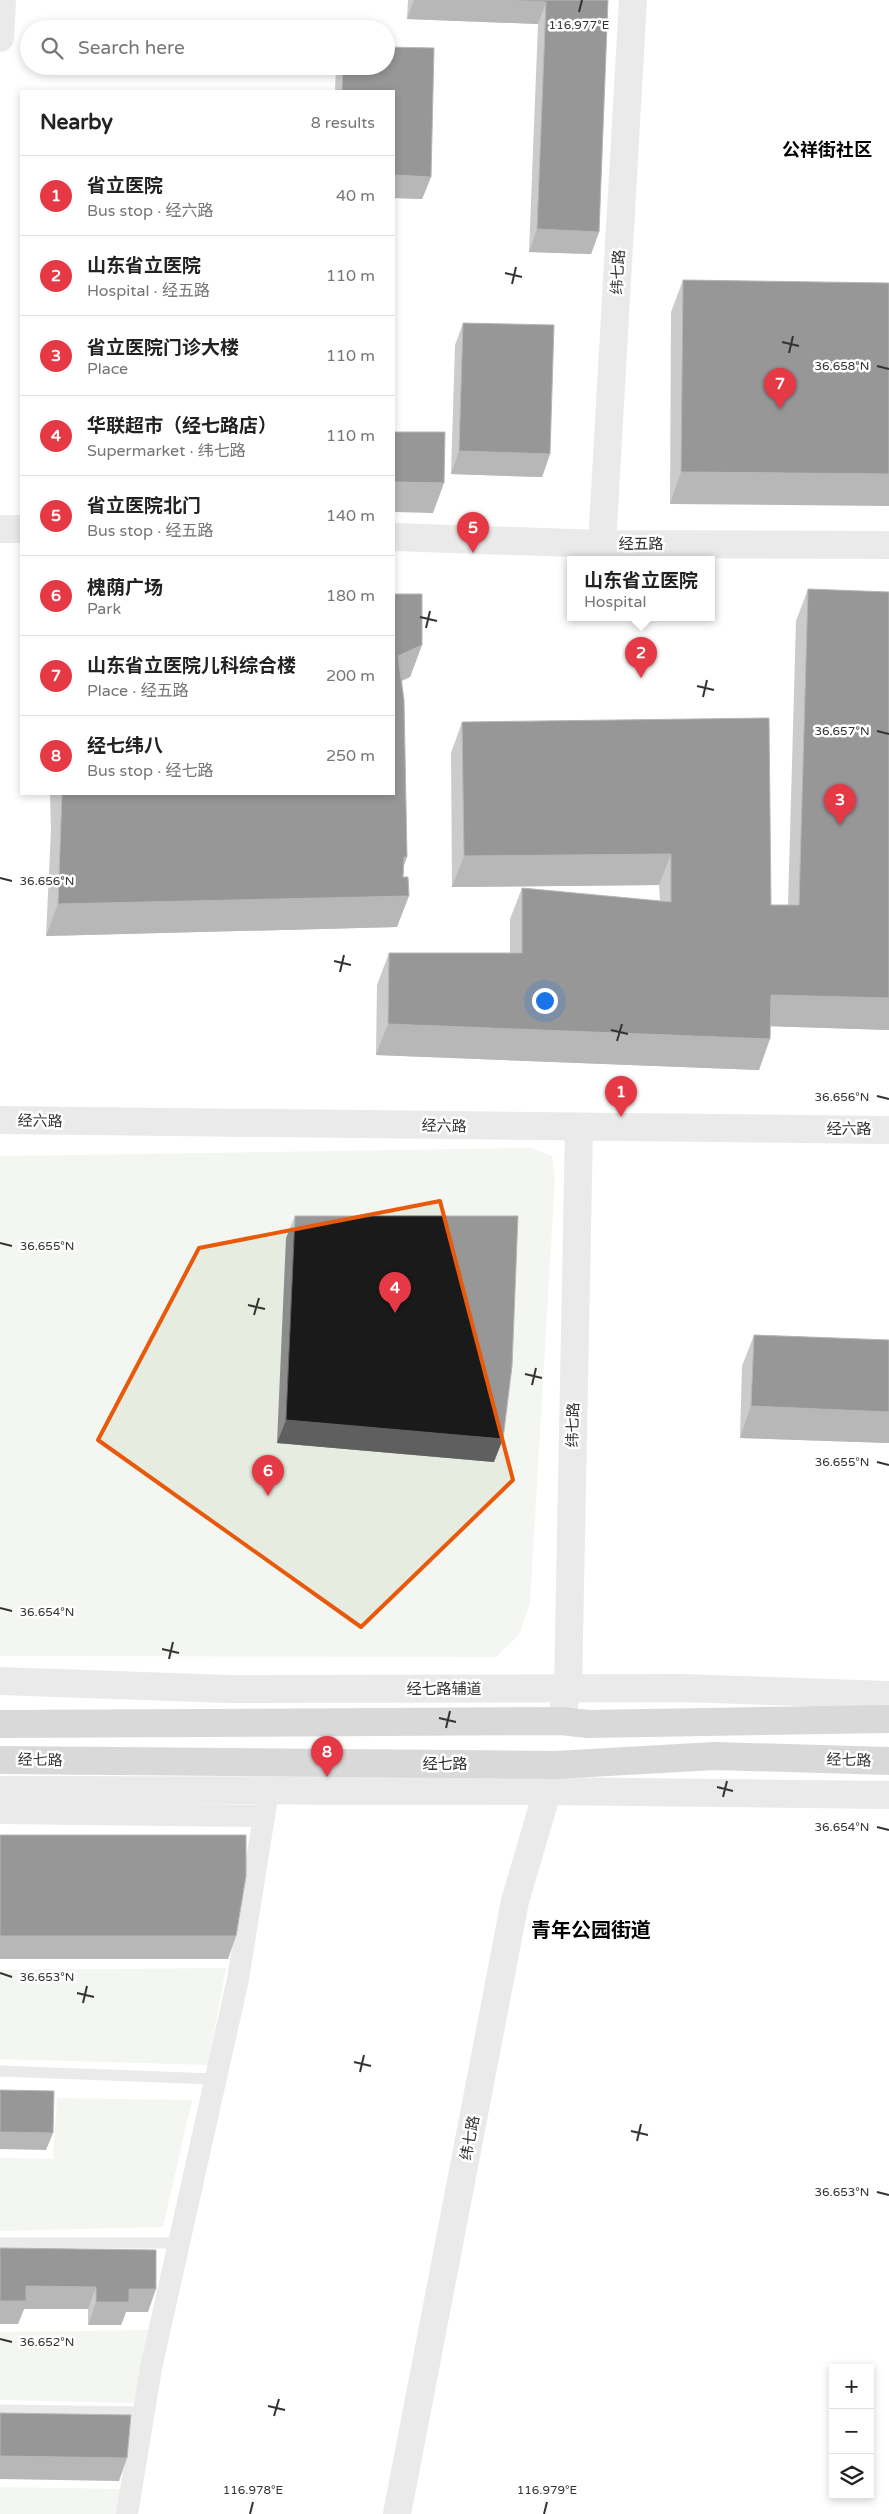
<!DOCTYPE html>
<html lang="en">
<head>
<meta charset="utf-8">
<style>
  :root { --surface:#fff; --page:#f6f6f6; --text:#222; --muted:#767676; --line:#e0e0e0; --accent:#e63946 }
  body { margin:0; font-family:"Varela Round","Noto Sans SC",sans-serif; background:var(--page); color:var(--text) }
  .controls { position:absolute; right:15px; bottom:15px; display:grid; overflow:hidden; border-radius:0px; box-shadow:0 2px 8px #0003 }
  .controls button { width:45px; height:45px; display:grid; place-items:center; padding:0; border:0; border-bottom:1px solid var(--line); background:var(--surface); color:var(--text); font:25px sans-serif }
  .you { position:absolute; left:544px; top:1000px; width:18px; height:18px; margin:-12px; border:4px solid #fff; border-radius:50%; background:#1a73e8; box-shadow:0 0 0 8px #1a73e833 }
  .badge { display:grid; place-items:center; width:32px; height:32px; border-radius:50%; background:var(--accent); color:#fff; font-size:16px; font-weight:700 }
  .pin { position:absolute; translate:-50% -41px; filter:drop-shadow(0 1px 2px #0008) }
  .pin::after { content:''; position:absolute; top:26px; width:18px; height:15px; background:inherit; clip-path:polygon(0 0,100% 0,50% 100%) }
  .popup { position:absolute; left:567px; top:556px; width:148px; height:65px; box-sizing:border-box; display:grid; place-content:center; border-radius:0px; background:var(--surface); filter:drop-shadow(0 1px 4px #0005); font-size:16px; white-space:nowrap; color:var(--muted) }
  .popup b { font-size:19px; color:var(--text) }
  .popup::after { content:''; position:absolute; left:50%; top:100%; margin-left:-10px; border:10px solid transparent; border-top-color:var(--surface) }
  .list { margin:0; padding:0; list-style:none }
  h2 { display:flex; justify-content:space-between; align-items:center; height:65px; margin:0; padding:0 20px; font-size:21px }
  h2 small { font-size:16px; font-weight:400; color:var(--muted) }
  .list li { display:grid; grid-template-columns:32px 1fr auto; gap:15px; align-items:center; box-sizing:border-box; height:80px; padding:0 20px; border-top:1px solid var(--line) }
  .list b { display:block; font-size:19px; white-space:nowrap }
  .list p { margin:0; font-size:16px; white-space:nowrap; color:var(--muted) }
  .list em { font-size:16px; font-style:normal; color:var(--muted) }
  .icon { flex:none; width:28px; height:28px; fill:none; stroke:currentColor; stroke-width:2; stroke-linecap:round; stroke-linejoin:round }
  .map { position:relative; flex:none; width:889px; height:2514px; overflow:hidden }
  .search { position:absolute; background:var(--surface); box-shadow:0 2px 8px #0003; left:20px; top:20px; width:375px; height:55px; display:flex; align-items:center; gap:12px; box-sizing:border-box; padding:0 18px; border-radius:28px; color:var(--muted); font-size:19px }
  .panel { position:absolute; background:var(--surface); box-shadow:0 2px 8px #0003; left:20px; top:90px; width:375px; height:705px; border-radius:0px }
  .map>svg:first-child { display:block }
  .green { fill:#e6ecdf }
  .lines { fill:none; stroke-linecap:round; stroke-linejoin:round }
  .service { stroke:#d0d0d0; stroke-width:11 }
  .minor { stroke:#d0d0d0; stroke-width:22 }
  .tertiary { stroke:#d0d0d0; stroke-width:28 }
  .primary { stroke:#ababab; stroke-width:28 }
  .wall { fill:#8c8c8c }
  .shaded-wall { fill:#5f5f5f }
  .building { fill:#1a1a1a; stroke:#5f5f5f }
  .marked { fill:none; stroke:#e8590c; stroke-width:4; stroke-linejoin:round }
  .ticks { fill:none; stroke:#333; stroke-width:2 }
  .labels { text-anchor:middle; dominant-baseline:central; stroke-width:5; stroke-linejoin:round; paint-order:stroke }
  .street-label { font-size:15px; fill:#333; stroke:#fff }
  .quarter-label { font-size:18px; font-weight:bold; fill:#000; stroke:#fff }
  .district-label { font-size:20px; font-weight:bold; fill:#000; stroke:#fff }
  .ticks-label { font-size:12px; text-anchor:middle; fill:#333; stroke:#fff; stroke-width:5; stroke-linejoin:round; paint-order:stroke }
</style>
</head>
<body>
<div class="map">
<svg width="889" height="2514" viewBox="0 0 889 2514">
  <rect width="100%" height="100%" fill="#fff"/>
  <g class="green">
    <path d="M532,1148l20,8 3,22 -25,425 -11,32 -23,22 -496,-1v-500z"/>
    <path d="M226,1968l-18,97 -208,-6v-89z"/>
    <path d="M57,2098l135,2 -29,127 -163,4v-73l53,1z"/>
    <path d="M148,2330l-14,73 -134,-3v-68z"/>
    <path d="M0,2487l121,2v25h-121z"/>
  </g>
  <g class="lines">
    <g class="service">
      <path d="M0,2071l215,8"/>
      <path d="M0,2243h179"/>
      <path d="M0,2410l144,2"/>
    </g>
    <g class="minor">
      <path d="M0,1813l264,3"/>
      <path d="M127,2514l24,-146 87,-389 30,-188"/>
    </g>
    <g class="tertiary">
      <path d="M0,38l2,-38"/>
      <path d="M0,529h21"/>
      <path d="M394,537l208,7 287,1"/>
      <path d="M602,544l31,-544"/>
      <path d="M0,1120l889,10"/>
      <path d="M0,1681l228,8 454,-1 207,7"/>
      <path d="M564,1705l4,-16 11,-561"/>
      <path d="M0,1790l548,1 341,4"/>
      <path d="M397,2514l118,-613 37,-126"/>
    </g>
    <g class="primary">
      <path d="M0,1724l561,-3 27,3 301,-5"/>
      <path d="M0,1760l555,5 160,-9 174,5"/>
    </g>
  </g>
  <g class="wall">
    <path d="M408,0h200l-9,232 -8,22 -62,-2 9,-228 -131,-5z"/>
    <path d="M336,66h50l45,111 -9,22 -28,-1v-107h-59z"/>
    <path d="M683,280l206,3 -219,221 1,-192z"/>
    <path d="M463,323l87,131 -8,23 -91,-3 4,-129z"/>
    <path d="M808,589l81,441 -119,-4 -11,44 -383,-15 1,-70 12,-32h121v-34l12,-31 138,13 -1,-16 -207,2 -1,-134 11,-31 309,183h17l8,-284z"/>
    <path d="M394,594l28,51 -12,32 -8,4 2,185 -7,61 -351,9 5,-106 -1,-36h344z"/>
    <path d="M295,1216l199,246 -217,-19 9,-205z"/>
    <path d="M754,1335l135,5v103l-149,-5 2,-72z"/>
    <path d="M0,2248l156,2 -8,62h-22l-5,13h-33v-16h-64l-6,15h-18z"/>
  </g>
  <g class="shaded-wall">
    <path d="M414,0h89l43,2 -8,22 -131,-5z"/>
    <path d="M394,175l37,2 -9,22 -28,-1z"/>
    <path d="M537,229l62,3 -8,22 -62,-2z"/>
    <path d="M459,451l91,3 -8,23 -91,-3z"/>
    <path d="M681,472l208,2v32l-219,-2z"/>
    <path d="M394,482l50,1 -11,30 -39,-1z"/>
    <path d="M422,645l-12,32 -16,7 4,-28z"/>
    <path d="M671,854l-12,31 -207,2 12,-31z"/>
    <path d="M404,857h3l-11,31z"/>
    <path d="M409,896l-12,31 -351,9 12,-32z"/>
    <path d="M771,995l118,3v32l-130,-4z"/>
    <path d="M388,1024l382,15 -11,31 -383,-15z"/>
    <path d="M751,1406l138,6v31l-149,-5z"/>
    <path d="M286,1420l217,19 -9,23 -217,-19z"/>
    <path d="M0,1936h236l-8,23h-228z"/>
    <path d="M0,2132l53,1 -7,17 -46,-1z"/>
    <path d="M26,2286l70,1 -8,22h-64l-6,15h-18v-23z"/>
    <path d="M129,2289h27l-8,23h-22l-5,13h-33l8,-23z"/>
    <path d="M0,2456l127,2 -8,23 -119,-2z"/>
  </g>
  <g class="building">
    <path d="M503,0h105l-9,232 -62,-3 9,-227z"/>
    <path d="M386,47l48,1 -3,129 -37,-2v-84h-52l1,-25h43z"/>
    <path d="M683,280l206,3v191l-208,-2z"/>
    <path d="M463,323l91,2 -4,129 -91,-3z"/>
    <path d="M394,432h51l-1,51 -50,-1z"/>
    <path d="M808,589l81,3v406l-118,-3 -1,44 -382,-15 1,-71h133v-65l149,14v-48l-207,2 -2,-134 307,-4 2,187h28z"/>
    <path d="M394,594h28v51l-24,11 6,44 3,157h-3l-1,20h5l1,19 -351,8 4,-110h332z"/>
    <path d="M295,1216h223l-6,150 -9,73 -217,-19z"/>
    <path d="M754,1335l135,5v72l-138,-6z"/>
    <path d="M0,1835h246v41l-10,60h-236z"/>
    <path d="M0,2090l54,1 -1,42 -53,-1z"/>
    <path d="M0,2248l156,2v39h-27v13h-33v-15l-70,-1v15h-26z"/>
    <path d="M0,2413l131,2 -4,43 -127,-2z"/>
  </g>
  <path d="M0 0H889V2514H0ZM440,1201l73,279 -152,147 -263,-187 101,-192z" fill="#fff" fill-opacity=".55" fill-rule="evenodd"/>
  <path class="marked" d="M440,1201l73,279 -152,147 -263,-187 101,-192z"/>
  <path class="ticks" d="M579,12l3,-12M505,273l17,4M512,284l4,-17M782,342l17,4M789,353l4,-17M877,366l12,3M420,617l17,4M426,628l4,-17M697,686l17,4M703,697l4,-17M877,731l12,3M0,878l12,3M334,961l17,4M340,972l4,-17M611,1030l17,4M617,1041l5,-17M877,1096l12,3M0,1243l12,3M248,1305l17,4M254,1315l5,-17M525,1374l17,4M532,1385l4,-17M877,1462l12,3M0,1608l12,3M162,1649l17,4M169,1659l4,-17M439,1718l17,4M446,1728l4,-17M717,1787l16,4M723,1797l4,-16M877,1827l12,3M0,1973l12,4M77,1993l17,4M83,2003l4,-17M354,2062l17,4M360,2072l4,-17M631,2131l17,4M637,2141l4,-17M877,2192l12,3M0,2339l12,3M268,2406l17,4M274,2416l5,-17M250,2514l3,-12M544,2514l3,-12"/>
  <g class="labels">
    <g class="street-label">
      <text transform="translate(618 272) rotate(-87)">纬七路</text>
      <text x="641" y="544">经五路</text>
      <text transform="translate(40 1121) rotate(1)">经六路</text>
      <text transform="translate(444 1126) rotate(1)">经六路</text>
      <text x="849" y="1129">经六路</text>
      <text transform="translate(573 1425) rotate(-89)">纬七路</text>
      <text x="444" y="1689">经七路辅道</text>
      <text transform="translate(40 1760) rotate(1)">经七路</text>
      <text transform="translate(849 1760) rotate(2)">经七路</text>
      <text x="445" y="1764">经七路</text>
      <text transform="translate(470 2138) rotate(-79)">纬七路</text>
    </g>
    <g class="quarter-label">
      <text x="827" y="150">公祥街社区</text>
    </g>
    <g class="district-label">
      <text x="591" y="1931">青年公园街道</text>
    </g>
  </g>
  <g class="ticks-label">
    <text x="579" y="29">116.977°E</text>
    <text x="842" y="370">36.658°N</text>
    <text x="842" y="735">36.657°N</text>
    <text x="47" y="885">36.656°N</text>
    <text x="842" y="1101">36.656°N</text>
    <text x="47" y="1250">36.655°N</text>
    <text x="842" y="1466">36.655°N</text>
    <text x="47" y="1616">36.654°N</text>
    <text x="842" y="1831">36.654°N</text>
    <text x="47" y="1981">36.653°N</text>
    <text x="842" y="2196">36.653°N</text>
    <text x="47" y="2346">36.652°N</text>
    <text x="253" y="2494">116.978°E</text>
    <text x="547" y="2494">116.979°E</text>
  </g>
</svg>
<div class="controls">
<button>+</button>
<button>−</button>
<button><svg class="icon" aria-label="layers" viewBox="0 0 24 24"><path d="M12 4l9 5-9 5-9-5zM3 14l9 5 9-5"/></svg></button>
</div>
<div class="you"></div>
<div class="pin badge" style="left:621px;top:1117px">1</div>
<div class="pin badge" style="left:641px;top:678px">2</div>
<div class="popup"><b>山东省立医院</b>Hospital</div>
<div class="pin badge" style="left:840px;top:825px">3</div>
<div class="pin badge" style="left:395px;top:1313px">4</div>
<div class="pin badge" style="left:473px;top:553px">5</div>
<div class="pin badge" style="left:268px;top:1496px">6</div>
<div class="pin badge" style="left:780px;top:409px">7</div>
<div class="pin badge" style="left:327px;top:1777px">8</div>
<div class="search"><svg class="icon" aria-label="search" viewBox="0 0 24 24"><circle cx="10" cy="10" r="6"/><path d="M15 15l6 6"/></svg>Search here</div>
<section class="panel">
<h2>Nearby<small>8 results</small></h2>
<ul class="list">
<li><span class="badge">1</span><div><b>省立医院</b><p>Bus stop · 经六路</p></div><em>40 m</em></li>
<li><span class="badge">2</span><div><b>山东省立医院</b><p>Hospital · 经五路</p></div><em>110 m</em></li>
<li><span class="badge">3</span><div><b>省立医院门诊大楼</b><p>Place</p></div><em>110 m</em></li>
<li><span class="badge">4</span><div><b>华联超市（经七路店）</b><p>Supermarket · 纬七路</p></div><em>110 m</em></li>
<li><span class="badge">5</span><div><b>省立医院北门</b><p>Bus stop · 经五路</p></div><em>140 m</em></li>
<li><span class="badge">6</span><div><b>槐荫广场</b><p>Park</p></div><em>180 m</em></li>
<li><span class="badge">7</span><div><b>山东省立医院儿科综合楼</b><p>Place · 经五路</p></div><em>200 m</em></li>
<li><span class="badge">8</span><div><b>经七纬八</b><p>Bus stop · 经七路</p></div><em>250 m</em></li>
</ul>
</section>
</div>
</body>
</html>
